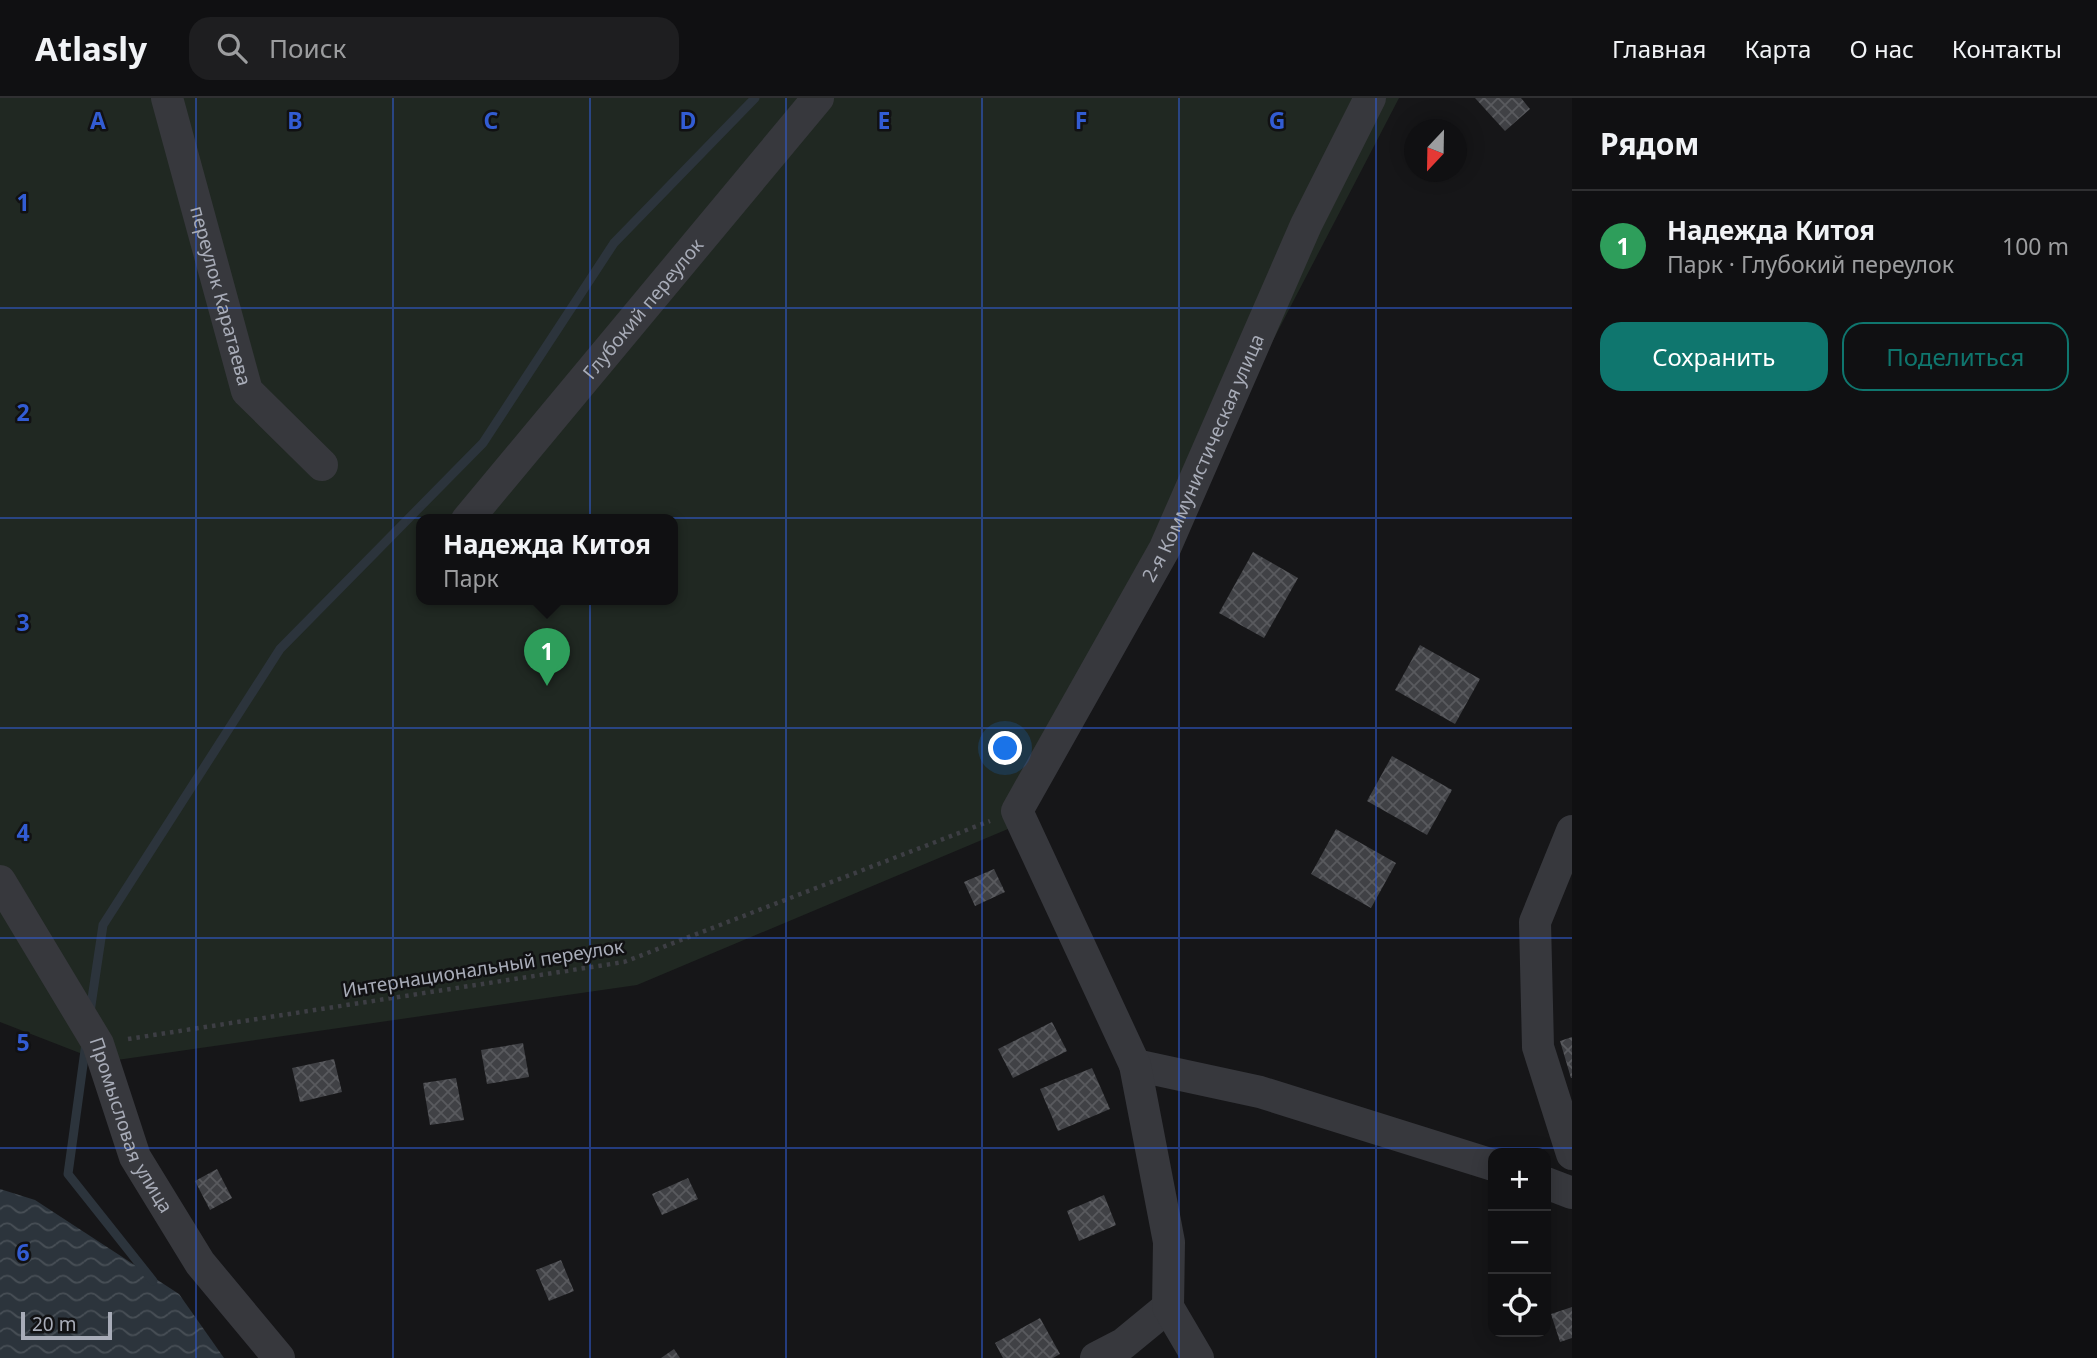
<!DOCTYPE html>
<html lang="ru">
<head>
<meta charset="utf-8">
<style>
  :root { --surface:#101012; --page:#1e1e20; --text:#f1f3f6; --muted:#9c9d9f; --line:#303032; --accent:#0f766e }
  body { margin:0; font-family:"Noto Sans",sans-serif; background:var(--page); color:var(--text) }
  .controls { position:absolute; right:21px; bottom:21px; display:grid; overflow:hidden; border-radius:14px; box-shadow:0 4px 18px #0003 }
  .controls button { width:63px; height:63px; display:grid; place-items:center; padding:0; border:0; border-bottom:2px solid var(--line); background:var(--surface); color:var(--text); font:35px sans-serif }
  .compass { position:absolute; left:1404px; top:21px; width:63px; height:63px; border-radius:50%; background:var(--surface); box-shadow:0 4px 18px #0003; rotate:202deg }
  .scale { position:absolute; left:21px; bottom:18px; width:91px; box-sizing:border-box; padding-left:7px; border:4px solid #a8acb8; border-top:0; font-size:19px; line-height:24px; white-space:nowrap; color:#a8acb8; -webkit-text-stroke:5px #111113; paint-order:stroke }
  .you { position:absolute; left:1006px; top:651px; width:24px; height:24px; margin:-18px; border:5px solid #fff; border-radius:50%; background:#1a73e8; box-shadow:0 0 0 10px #1a73e833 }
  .badge { display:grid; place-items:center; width:46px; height:46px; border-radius:50%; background:var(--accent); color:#fff; font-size:23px; font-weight:700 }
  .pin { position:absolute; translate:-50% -58px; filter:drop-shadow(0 2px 4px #0008) }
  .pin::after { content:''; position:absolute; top:37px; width:24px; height:21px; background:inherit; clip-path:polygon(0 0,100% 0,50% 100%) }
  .popup { position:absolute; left:416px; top:416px; width:262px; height:91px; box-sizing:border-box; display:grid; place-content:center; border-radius:14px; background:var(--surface); filter:drop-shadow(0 2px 5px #0005); font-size:23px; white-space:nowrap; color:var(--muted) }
  .popup b { font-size:26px; color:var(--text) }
  .popup::after { content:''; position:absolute; left:50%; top:100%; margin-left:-14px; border:14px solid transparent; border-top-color:var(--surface) }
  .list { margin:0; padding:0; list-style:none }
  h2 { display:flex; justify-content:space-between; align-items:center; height:91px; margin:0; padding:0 28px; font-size:30px }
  h2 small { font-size:23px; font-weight:400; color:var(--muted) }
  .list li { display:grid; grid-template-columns:46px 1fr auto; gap:21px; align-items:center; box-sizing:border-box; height:112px; padding:0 28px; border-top:2px solid var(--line) }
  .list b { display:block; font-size:26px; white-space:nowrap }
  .list p { margin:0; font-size:23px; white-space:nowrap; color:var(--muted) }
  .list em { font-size:23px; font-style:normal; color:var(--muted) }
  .actions { display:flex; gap:14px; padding:21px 28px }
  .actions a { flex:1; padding:16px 0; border:2px solid var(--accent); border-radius:21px; text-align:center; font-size:24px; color:var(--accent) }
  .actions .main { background:var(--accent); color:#fff }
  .icon { flex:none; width:38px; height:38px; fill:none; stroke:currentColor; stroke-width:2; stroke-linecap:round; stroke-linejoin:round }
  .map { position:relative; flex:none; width:1572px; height:1260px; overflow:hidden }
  header { display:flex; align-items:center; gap:42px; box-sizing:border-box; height:98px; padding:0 35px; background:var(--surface); border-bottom:2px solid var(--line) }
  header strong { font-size:33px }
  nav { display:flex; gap:38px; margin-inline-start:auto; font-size:24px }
  .search { width:490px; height:63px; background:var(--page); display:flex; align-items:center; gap:18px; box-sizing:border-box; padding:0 24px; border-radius:21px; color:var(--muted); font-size:26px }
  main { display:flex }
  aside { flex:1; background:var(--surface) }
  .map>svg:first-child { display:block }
  .garden { fill:#202822; fill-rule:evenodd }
  .water { fill:url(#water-waves) }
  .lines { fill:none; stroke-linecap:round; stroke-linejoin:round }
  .stream { stroke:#2c343c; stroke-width:9 }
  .building { fill:url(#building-cross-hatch) }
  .path { stroke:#3d3e44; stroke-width:4.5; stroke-dasharray:3.5 5; stroke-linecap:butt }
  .minor { stroke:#37383d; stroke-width:32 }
  .grid { fill:none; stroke:#325cd3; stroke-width:2; stroke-opacity:0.55 }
  .labels { text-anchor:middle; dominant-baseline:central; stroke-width:5; stroke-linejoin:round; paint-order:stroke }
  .street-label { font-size:19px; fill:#a8acb8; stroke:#111113 }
  .grid-label { font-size:23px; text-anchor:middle; font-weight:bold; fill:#325cd3; stroke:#111113; stroke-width:5; stroke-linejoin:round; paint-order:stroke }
</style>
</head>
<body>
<header>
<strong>Atlasly</strong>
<div class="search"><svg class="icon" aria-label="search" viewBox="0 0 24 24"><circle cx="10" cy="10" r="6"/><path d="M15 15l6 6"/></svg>Поиск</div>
<nav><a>Главная</a><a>Карта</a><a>О нас</a><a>Контакты</a></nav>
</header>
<main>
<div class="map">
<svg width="1572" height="1260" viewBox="0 0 1572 1260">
  <defs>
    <pattern id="water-waves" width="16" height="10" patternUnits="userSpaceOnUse" patternTransform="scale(1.75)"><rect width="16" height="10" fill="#2c343c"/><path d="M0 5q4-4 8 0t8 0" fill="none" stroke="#484f56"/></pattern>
    <pattern id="building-cross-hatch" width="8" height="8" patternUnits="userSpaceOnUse" patternTransform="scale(1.75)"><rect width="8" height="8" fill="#404145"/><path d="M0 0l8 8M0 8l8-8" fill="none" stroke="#595a5e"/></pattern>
  </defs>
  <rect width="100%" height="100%" fill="#161618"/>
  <path class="garden" d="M0,0h1399l-377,725 -385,162 -534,77 -103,-40zM421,422h252v80h-252z"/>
  <path class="water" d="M0,1091l35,11 144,94 45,64h-224z"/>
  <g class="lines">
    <g class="stream">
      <path d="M90,914l13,-87 177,-276 203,-206 131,-200 141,-145"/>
      <path d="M86,945l-18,131 85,107"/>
    </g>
  </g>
  <g class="building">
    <path d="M1475,0h46l9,11 -25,22z"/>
    <path d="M1253,454l45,26 -34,60 -45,-25z"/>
    <path d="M1420,547l60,34 -25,45 -60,-34z"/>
    <path d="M1392,658l60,34 -25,45 -60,-34z"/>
    <path d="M1336,731l60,34 -25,45 -60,-34z"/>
    <path d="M994,771l11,23 -30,14 -11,-24z"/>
    <path d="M1052,924l15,29 -54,27 -15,-29z"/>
    <path d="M1572,939v41h-1l-11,-37z"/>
    <path d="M523,945l6,34 -42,7 -6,-34z"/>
    <path d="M334,961l8,33 -42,10 -8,-34z"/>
    <path d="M1092,970l18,41 -52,22 -18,-42z"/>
    <path d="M456,980l8,42 -34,5 -7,-42z"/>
    <path d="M217,1071l15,29 -22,12 -15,-29z"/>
    <path d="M688,1080l10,21 -36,16 -10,-21z"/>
    <path d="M1104,1097l12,30 -37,16 -12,-30z"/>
    <path d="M561,1162l13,31 -25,10 -13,-31z"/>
    <path d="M1572,1209v31l-12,4 -9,-28z"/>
    <path d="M1040,1220l20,36 -7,4h-50l-8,-15z"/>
    <path d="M674,1251l6,9h-19z"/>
  </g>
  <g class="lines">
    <path class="path" d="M128,941l496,-77 366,-141"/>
    <g class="minor">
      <path id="s1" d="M167,0l80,293 75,74"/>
      <path id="s2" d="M467,422l351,-422"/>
      <path d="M1572,733l-37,91 3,125 34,107"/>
      <path id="s3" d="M0,783l98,163 37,113 65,106 79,95"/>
      <path d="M1135,967l125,27 233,73"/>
      <path d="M1546,1085l26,10"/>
      <path d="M1096,1260l27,-14 45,-37"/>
      <path id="s4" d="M1198,1260l-30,-51 1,-65 -34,-177 -118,-254 148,-263 141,-323 64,-127"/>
    </g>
  </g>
  <path class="grid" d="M196,0v1260M393,0v1260M590,0v1260M786,0v1260M982,0v1260M1179,0v1260M1376,0v1260M0,210h1572M0,420h1572M0,630h1572M0,840h1572M0,1050h1572"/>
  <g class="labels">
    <g class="street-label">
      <text stroke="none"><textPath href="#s1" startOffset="205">переулок Каратаева</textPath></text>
      <text stroke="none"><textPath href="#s2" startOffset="275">Глубокий переулок</textPath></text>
      <text stroke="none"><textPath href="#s4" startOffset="984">2-я Коммунистическая улица</textPath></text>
      <text transform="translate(483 870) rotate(-9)">Интернациональный переулок</text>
      <text stroke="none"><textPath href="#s3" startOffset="278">Промысловая улица</textPath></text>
    </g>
  </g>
  <g class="grid-label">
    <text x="98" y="31">A</text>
    <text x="295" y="31">B</text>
    <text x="491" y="31">C</text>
    <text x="688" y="31">D</text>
    <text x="884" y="31">E</text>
    <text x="1081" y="31">F</text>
    <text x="1277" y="31">G</text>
    <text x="23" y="113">1</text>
    <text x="23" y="323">2</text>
    <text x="23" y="533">3</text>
    <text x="23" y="743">4</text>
    <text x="23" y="953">5</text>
    <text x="23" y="1163">6</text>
  </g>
</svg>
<div class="controls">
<button>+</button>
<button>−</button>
<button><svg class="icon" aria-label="locate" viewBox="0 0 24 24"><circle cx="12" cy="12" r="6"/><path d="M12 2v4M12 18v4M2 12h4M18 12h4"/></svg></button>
</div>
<svg class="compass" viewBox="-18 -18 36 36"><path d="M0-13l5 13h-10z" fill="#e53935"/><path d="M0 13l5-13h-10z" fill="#9c9d9f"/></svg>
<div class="scale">20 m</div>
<div class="you"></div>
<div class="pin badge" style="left:547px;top:588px;background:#2e9e5b">1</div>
<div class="popup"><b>Надежда Китоя</b>Парк</div>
</div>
<aside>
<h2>Рядом<small></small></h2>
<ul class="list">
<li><span class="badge" style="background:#2e9e5b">1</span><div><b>Надежда Китоя</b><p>Парк · Глубокий переулок</p></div><em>100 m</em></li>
</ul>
<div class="actions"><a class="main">Сохранить</a><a>Поделиться</a></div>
</aside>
</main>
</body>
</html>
